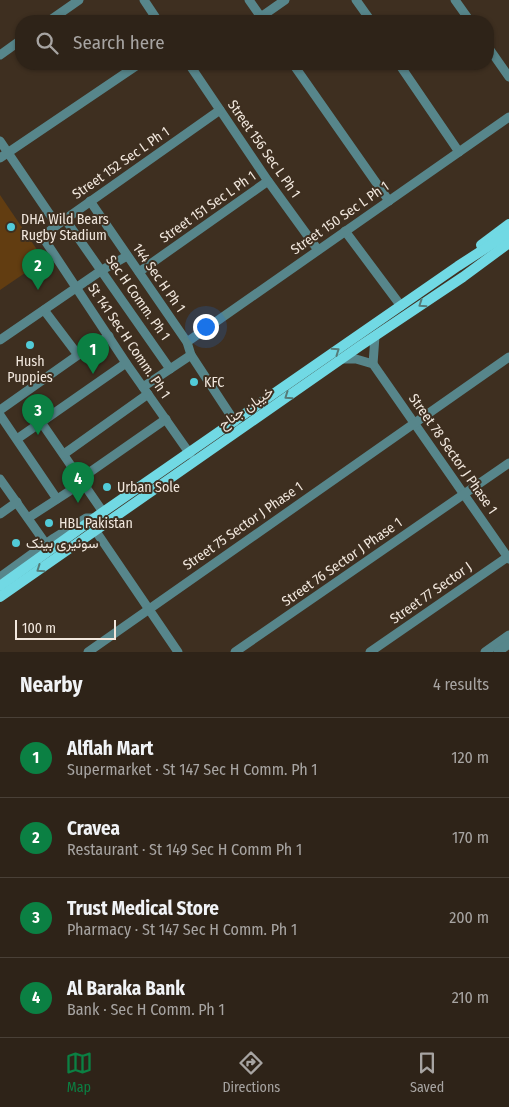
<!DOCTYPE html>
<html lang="en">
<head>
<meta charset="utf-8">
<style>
  :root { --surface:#2e2318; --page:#362b21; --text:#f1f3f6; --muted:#a7a4a2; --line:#494037; --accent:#0b8043 }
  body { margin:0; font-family:"Fira Sans Condensed",Vazirmatn,sans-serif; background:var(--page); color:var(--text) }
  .scale { position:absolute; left:15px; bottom:12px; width:101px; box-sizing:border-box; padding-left:5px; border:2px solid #f1e7dd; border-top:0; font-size:14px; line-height:18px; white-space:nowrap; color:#f1e7dd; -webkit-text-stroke:4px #3e2f20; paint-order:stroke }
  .you { position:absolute; left:205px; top:326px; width:18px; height:18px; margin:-12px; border:4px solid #fff; border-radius:50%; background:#1a73e8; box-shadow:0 0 0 8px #1a73e833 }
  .badge { display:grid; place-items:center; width:32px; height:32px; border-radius:50%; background:var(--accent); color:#fff; font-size:16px; font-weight:700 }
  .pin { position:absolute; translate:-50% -41px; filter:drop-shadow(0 1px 2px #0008) }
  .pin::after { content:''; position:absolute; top:26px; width:18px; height:15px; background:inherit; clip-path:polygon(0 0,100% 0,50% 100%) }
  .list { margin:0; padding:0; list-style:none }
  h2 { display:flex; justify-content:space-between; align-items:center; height:65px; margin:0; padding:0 20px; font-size:21px }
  h2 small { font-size:16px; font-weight:400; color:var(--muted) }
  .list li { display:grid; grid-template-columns:32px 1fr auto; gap:15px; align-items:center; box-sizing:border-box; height:80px; padding:0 20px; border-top:1px solid var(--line) }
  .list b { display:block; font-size:19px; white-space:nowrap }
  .list p { margin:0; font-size:16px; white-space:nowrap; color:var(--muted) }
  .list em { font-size:16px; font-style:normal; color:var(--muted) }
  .icon { flex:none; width:28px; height:28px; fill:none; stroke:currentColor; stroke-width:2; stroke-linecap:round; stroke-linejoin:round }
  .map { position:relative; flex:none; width:509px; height:652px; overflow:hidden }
  .search { position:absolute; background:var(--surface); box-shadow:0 1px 4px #0004; left:15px; right:15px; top:15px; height:55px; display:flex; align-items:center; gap:12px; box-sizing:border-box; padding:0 18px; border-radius:20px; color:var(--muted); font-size:19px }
  .sheet { height:385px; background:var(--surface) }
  nav { display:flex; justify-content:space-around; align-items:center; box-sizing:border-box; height:70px; border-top:1px solid var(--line); background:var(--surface); font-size:14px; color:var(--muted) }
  nav a { display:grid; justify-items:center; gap:2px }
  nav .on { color:var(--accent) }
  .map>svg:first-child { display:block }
  .green { fill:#623d11 }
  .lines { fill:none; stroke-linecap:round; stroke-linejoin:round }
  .minor { stroke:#57868b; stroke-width:9 }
  .major { stroke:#71d9e4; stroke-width:10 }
  .oneway { stroke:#557b78 }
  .poi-dot { fill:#52cbd8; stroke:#3e2f20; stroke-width:2 }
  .labels { text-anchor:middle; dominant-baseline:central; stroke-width:4; stroke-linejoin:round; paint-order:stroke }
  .street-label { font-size:14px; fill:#f1e7dd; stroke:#3e2f20 }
  .poi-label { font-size:14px; fill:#f1e7dd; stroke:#3e2f20; text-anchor:start }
</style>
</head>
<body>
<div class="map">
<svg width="509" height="652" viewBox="0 0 509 652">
  <rect width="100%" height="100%" fill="#3e2f20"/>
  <path class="green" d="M0,195l44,65 -44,30z"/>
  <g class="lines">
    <g class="minor">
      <path d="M144,0l14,21"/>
      <path d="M249,0l14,20"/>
      <path d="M356,0l15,21"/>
      <path d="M455,0l15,21"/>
      <path d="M49,21l30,-21"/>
      <path d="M255,21l30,-21"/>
      <path d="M488,47l21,30"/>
      <path d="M0,55l21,-15"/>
      <path d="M189,64l79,117 50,69"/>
      <path d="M293,64l96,137"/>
      <path d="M399,64l60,88"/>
      <path d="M0,141l57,84"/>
      <path d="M0,158l139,-94"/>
      <path d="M90,201l97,141 4,13 44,67"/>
      <path d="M65,219l105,150"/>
      <path d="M345,231l56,75"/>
      <path d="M139,272l129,-91"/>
      <path d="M44,310l34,45"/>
      <path d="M0,340l102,-70 25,-14"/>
      <path d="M187,342l322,-225"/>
      <path d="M342,359h14l17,5 136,195"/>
      <path d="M373,364l2,-28"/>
      <path d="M143,387l48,-32"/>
      <path d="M0,410l78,-55 31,-19"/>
      <path d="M0,415l57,84"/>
      <path d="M41,422l62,90"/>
      <path d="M17,439l109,-76"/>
      <path d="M64,454l84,-60"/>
      <path d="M190,454l-64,-91 -80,-121c-3,-8 5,-12 11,-17l163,-115"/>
      <path d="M0,479l46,65"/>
      <path d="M80,479l86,-60"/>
      <path d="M0,514l17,-12"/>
      <path d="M28,518l54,-35"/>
      <path d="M95,530l83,122"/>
      <path d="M0,577l54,-39 32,-20h8"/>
      <path d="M88,652l421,-295"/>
      <path d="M235,652l274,-189"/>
      <path d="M370,652l139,-96"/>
      <path d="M485,652l24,-17"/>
      <path d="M498,652l11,-8"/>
    </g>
    <g class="major">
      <path d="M481,245l28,-21"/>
      <path d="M0,586l103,-74 355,-246 51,-33"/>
      <path d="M0,597l360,-251 103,-69 46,-34"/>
    </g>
  </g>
  <defs><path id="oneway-chevron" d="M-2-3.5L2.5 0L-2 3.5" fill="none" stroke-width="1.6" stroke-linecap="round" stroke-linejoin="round" transform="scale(1.25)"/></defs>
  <g class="oneway">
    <use href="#oneway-chevron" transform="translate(422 304) rotate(146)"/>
    <use href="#oneway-chevron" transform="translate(336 351) rotate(-35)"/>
    <use href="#oneway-chevron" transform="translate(288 396) rotate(145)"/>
    <use href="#oneway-chevron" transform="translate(40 569) rotate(145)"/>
  </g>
  <g class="poi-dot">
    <circle cx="11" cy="227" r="5"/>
    <circle cx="30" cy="345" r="5"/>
    <circle cx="194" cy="382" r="5"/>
    <circle cx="107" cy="487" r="5"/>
    <circle cx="49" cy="523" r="5"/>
    <circle cx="16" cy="543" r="5"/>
  </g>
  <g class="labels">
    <g class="street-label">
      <text transform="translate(264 149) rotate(55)">Street 156 Sec L Ph 1</text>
      <text transform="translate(121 163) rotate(-35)">Street 152 Sec L Ph 1</text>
      <text transform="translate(208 207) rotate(-35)">Street 151 Sec L Ph 1</text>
      <text transform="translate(340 218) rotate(-35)">Street 150 Sec L Ph 1</text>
      <text transform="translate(159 278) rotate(55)">144 Sec H Ph 1</text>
      <text transform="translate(138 298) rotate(55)">Sec H Comm. Ph 1</text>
      <text transform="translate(129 341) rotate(56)">St 141 Sec H Comm. Ph 1</text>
      <text transform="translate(246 408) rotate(-35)">خیبان جناح</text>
      <text transform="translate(453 454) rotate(55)">Street 78 Sector J Phase 1</text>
      <text transform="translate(243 526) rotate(-35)">Street 75 Sector J Phase 1</text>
      <text transform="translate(342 562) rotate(-35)">Street 76 Sector J Phase 1</text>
      <text transform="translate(431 593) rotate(-35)">Street 77 Sector J</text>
    </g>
    <g class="poi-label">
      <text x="21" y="219">DHA Wild Bears<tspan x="21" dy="16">Rugby Stadium</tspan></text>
      <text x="30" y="361" text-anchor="middle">Hush<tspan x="30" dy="16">Puppies</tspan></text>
      <text x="204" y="382">KFC</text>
      <text x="117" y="487">Urban Sole</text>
      <text x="59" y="523">HBL Pakistan</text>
      <text x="26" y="543">سونیری بینک</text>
    </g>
  </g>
</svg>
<div class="scale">100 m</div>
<div class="you"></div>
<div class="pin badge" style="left:93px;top:374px">1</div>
<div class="pin badge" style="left:38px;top:290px">2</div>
<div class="pin badge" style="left:38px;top:435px">3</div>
<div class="pin badge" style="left:78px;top:503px">4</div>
<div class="search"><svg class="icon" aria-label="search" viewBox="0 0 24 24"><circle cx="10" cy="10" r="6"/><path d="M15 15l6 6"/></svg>Search here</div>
</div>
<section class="sheet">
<h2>Nearby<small>4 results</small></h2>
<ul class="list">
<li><span class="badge">1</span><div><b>Alflah Mart</b><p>Supermarket · St 147 Sec H Comm. Ph 1</p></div><em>120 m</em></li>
<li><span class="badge">2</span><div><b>Cravea</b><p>Restaurant · St 149 Sec H Comm Ph 1</p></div><em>170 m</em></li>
<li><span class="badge">3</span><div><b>Trust Medical Store</b><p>Pharmacy · St 147 Sec H Comm. Ph 1</p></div><em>200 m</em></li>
<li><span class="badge">4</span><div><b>Al Baraka Bank</b><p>Bank · Sec H Comm. Ph 1</p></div><em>210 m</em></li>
</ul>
</section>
<nav>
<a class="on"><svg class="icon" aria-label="map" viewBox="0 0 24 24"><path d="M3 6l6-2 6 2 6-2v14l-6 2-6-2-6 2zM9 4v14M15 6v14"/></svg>Map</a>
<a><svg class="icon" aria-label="directions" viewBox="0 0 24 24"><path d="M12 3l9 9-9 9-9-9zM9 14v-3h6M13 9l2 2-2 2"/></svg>Directions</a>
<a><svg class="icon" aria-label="saved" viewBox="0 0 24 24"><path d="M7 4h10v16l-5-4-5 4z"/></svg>Saved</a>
</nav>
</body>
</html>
